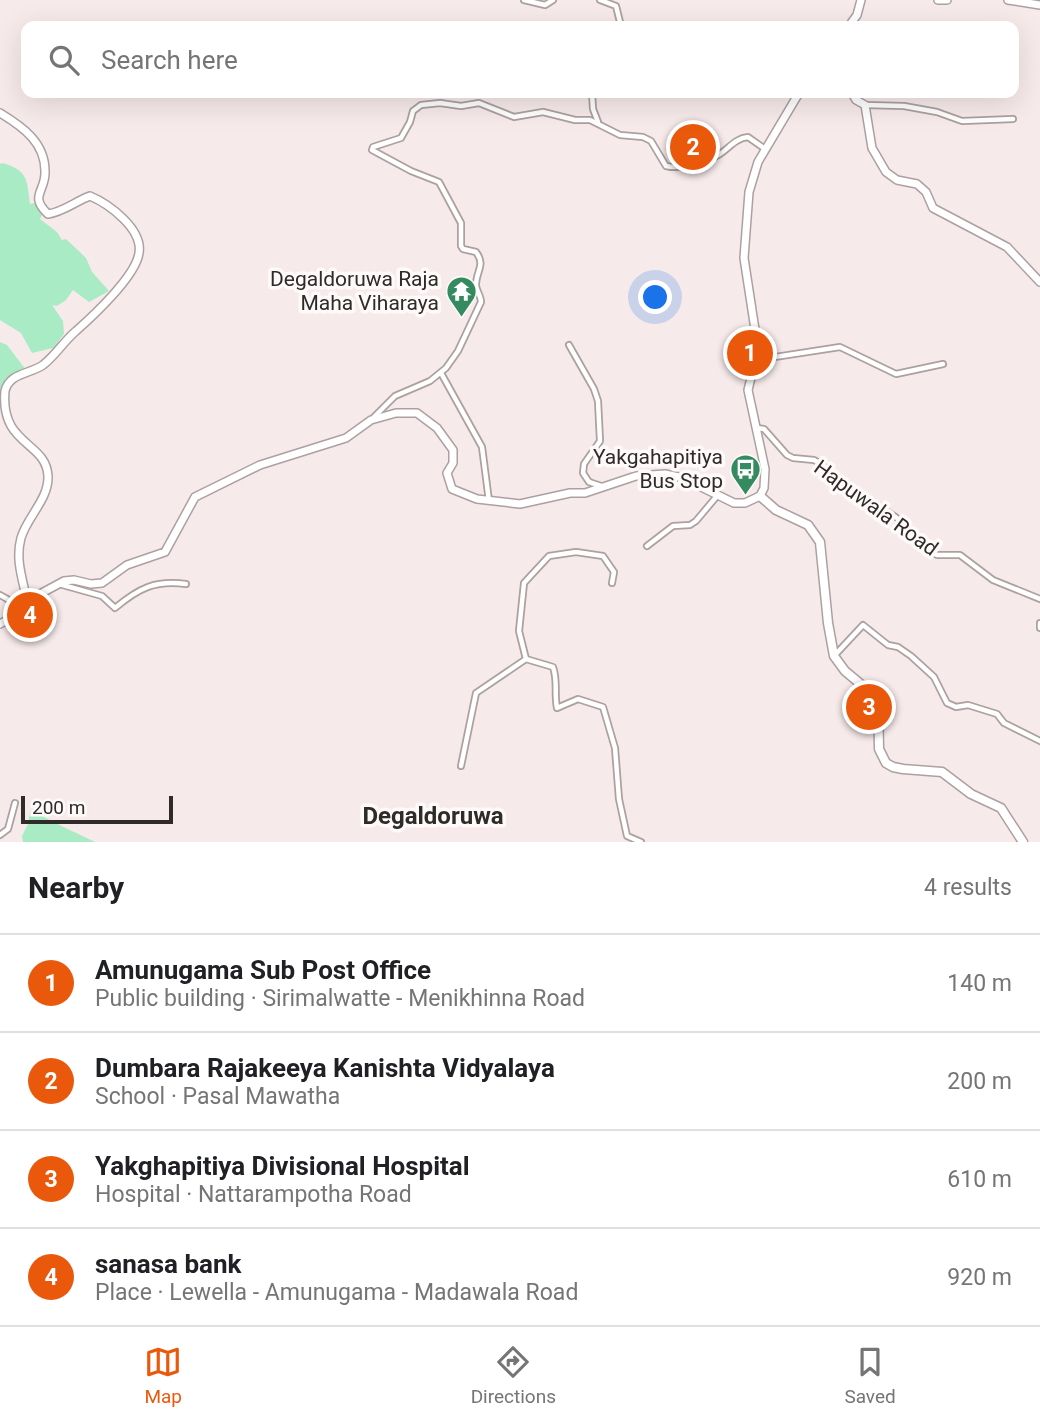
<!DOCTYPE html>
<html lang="en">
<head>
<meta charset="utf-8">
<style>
  :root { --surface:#fff; --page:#f6f6f6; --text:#202124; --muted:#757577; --line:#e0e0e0; --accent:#ea580c }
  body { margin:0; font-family:Roboto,sans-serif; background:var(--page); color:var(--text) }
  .scale { position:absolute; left:21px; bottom:18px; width:152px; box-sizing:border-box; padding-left:7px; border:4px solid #302b2b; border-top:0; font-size:19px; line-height:24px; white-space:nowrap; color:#302b2b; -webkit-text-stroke:5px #fffafa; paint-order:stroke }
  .you { position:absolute; left:656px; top:298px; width:24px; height:24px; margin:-18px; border:5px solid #fff; border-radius:50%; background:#1a73e8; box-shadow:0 0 0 10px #1a73e833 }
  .badge { display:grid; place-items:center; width:46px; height:46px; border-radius:50%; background:var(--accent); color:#fff; font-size:23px; font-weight:700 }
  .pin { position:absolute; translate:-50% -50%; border:4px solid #fff; box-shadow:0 2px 7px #0006 }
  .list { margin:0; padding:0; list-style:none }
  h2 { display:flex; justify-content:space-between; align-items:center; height:91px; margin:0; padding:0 28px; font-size:30px }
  h2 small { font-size:23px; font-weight:400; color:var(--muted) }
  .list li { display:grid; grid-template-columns:46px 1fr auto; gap:21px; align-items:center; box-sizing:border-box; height:98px; padding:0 28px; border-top:2px solid var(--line) }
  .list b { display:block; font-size:26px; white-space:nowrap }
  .list p { margin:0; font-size:23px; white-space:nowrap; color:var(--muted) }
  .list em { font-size:23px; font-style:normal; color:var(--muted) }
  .icon { flex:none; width:38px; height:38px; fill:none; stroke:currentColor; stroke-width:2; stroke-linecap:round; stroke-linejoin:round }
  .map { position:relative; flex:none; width:1040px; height:842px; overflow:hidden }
  .search { position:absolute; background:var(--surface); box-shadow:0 7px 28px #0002; left:21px; right:21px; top:21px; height:77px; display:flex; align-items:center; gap:18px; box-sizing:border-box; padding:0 24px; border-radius:14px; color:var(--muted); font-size:26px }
  .sheet { height:483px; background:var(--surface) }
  nav { display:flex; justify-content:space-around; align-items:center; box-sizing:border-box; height:98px; border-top:2px solid var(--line); background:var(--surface); font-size:19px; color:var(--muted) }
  nav a { display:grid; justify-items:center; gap:4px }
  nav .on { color:var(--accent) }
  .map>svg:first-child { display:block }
  .green { fill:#a8ebc4 }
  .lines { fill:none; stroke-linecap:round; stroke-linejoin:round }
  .street-casing { stroke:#aca0a0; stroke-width:8 }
  .secondary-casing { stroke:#aca0a0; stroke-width:10 }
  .primary-casing { stroke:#aca0a0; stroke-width:11 }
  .street { stroke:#fff; stroke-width:4.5 }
  .secondary { stroke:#fff; stroke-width:7 }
  .primary { stroke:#fff; stroke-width:8 }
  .labels { text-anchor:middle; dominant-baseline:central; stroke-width:7; stroke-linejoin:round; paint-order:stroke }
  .poi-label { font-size:21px; fill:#302b2b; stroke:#fffafa; text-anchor:end }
  .street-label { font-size:21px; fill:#302b2b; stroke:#fffafa }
  .quarter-label { font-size:24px; font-weight:bold; fill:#302b2b; stroke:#fffafa }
</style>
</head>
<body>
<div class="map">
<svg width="1040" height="842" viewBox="0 0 1040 842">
  <rect width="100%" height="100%" fill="#f7eaeb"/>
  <g class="green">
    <path d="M2,163c26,7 25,17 28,41l10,-2 5,6 -5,11 17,13 5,8 4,-1 20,19 6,14 17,19 -20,11 -16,-12 -7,10 -9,6 -5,-1 11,16 1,13 -11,14 -21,5 -11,-20 -21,-13v-156z"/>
    <path d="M0,342l7,3 19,25 -21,9 -5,28z"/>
    <path d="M35,810c6,8 47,25 60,32h-72l-1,-6 6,-12 2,-12z"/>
  </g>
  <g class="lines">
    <defs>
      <g id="street">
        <path d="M524,0l21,5 8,-5"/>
        <path d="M600,0l16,6 5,20"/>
        <path d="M592,93l1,16 5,13"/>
        <path d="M865,105l39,1 33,6 25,9 51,-2"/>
        <path d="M569,345l25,44 4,12 2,40 -16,23 -1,9 6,9 12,4"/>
        <path d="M756,360l84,-13 56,27 47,-10"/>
        <path d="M441,373l41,74 7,54"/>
        <path d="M374,417l21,-21 35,-15 16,-13 12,-17 23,-49c0,-6 -5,-12 -5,-17 0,-14 10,-20 0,-33l-13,-3 -2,-3v-23l-22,-41 -28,-11 -39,-21 1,-3 28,-9 9,-16 3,-11 8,-6 19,-2 21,3 18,-3 35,14 29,-5 32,8h15l30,15 23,2 8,4 15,25c16,4 40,-4 54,-12 9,-6 16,-16 28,-17l17,12"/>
        <path d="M757,428l7,1 23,26 6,3 21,2 9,5 10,10 64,43 29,31 11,6h23l33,25 47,19"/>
        <path d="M647,546l26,-20 17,-1 6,-4 21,-25"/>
        <path d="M612,583l2,-11 -11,-16 -27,-4 -27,4 -25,27 -5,48 7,28 27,8c5,14 1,27 4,41l21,-9 25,8 12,41 4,51 8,37 14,6"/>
        <path d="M59,584l43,12 13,12c24,-20 40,-28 71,-24"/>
        <path d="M0,595l16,9 9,1"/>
        <path d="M1040,623v5"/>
        <path d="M835,655l28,-30 25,20 10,2 13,9 23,21 13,26 9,4 12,-2 29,9 7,9 36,18"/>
        <path d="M461,766l15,-73 50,-34"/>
        <path d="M0,835l8,-6 7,-26"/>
      </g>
      <g id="secondary">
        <path d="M938,0h9"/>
        <path d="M1008,0l32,5"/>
        <path d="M849,26l8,-11 4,-15"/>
        <path d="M852,93l4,7 9,5 7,43 14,24 11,8 20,4 9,8 7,16 74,39 33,35"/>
        <path d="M0,113c23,14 46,30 45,60 0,19 -16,23 3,41 15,-2 28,-13 42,-18 19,8 53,33 49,57 -3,23 -46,63 -63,78 -12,10 -21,25 -33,34 -13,9 -34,8 -38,26 -5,55 41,50 43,85 1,23 -21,41 -27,62 -6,22 2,42 6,63l-9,13 -18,10"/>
        <path d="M27,601l37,-20 10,-1 17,4 11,-1 25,-18 38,-13 30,-55 65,-32 86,-27 25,-18 25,-7h21l20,15 16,22v13l-6,10 5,16 25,10 43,5 50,-11h15l51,-17 29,-2 18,4 51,25h11l15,-7 4,-8 1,-19 -17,-79 10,-41 -14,-91 5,-66 9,-30 41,-69"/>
      </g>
      <path id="primary" d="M760,496l16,14 32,15 12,17 8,81 6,33 11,15 30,25 3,5 1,48 7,14 7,4 10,2 39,3 29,22 30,14 22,34"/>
    </defs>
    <use href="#street" class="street-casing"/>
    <use href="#secondary" class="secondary-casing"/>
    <use href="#primary" class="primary-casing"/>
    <use href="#street" class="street"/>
    <use href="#secondary" class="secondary"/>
    <use href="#primary" class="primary"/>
  </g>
  <defs>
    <symbol id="temple-pin" viewBox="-11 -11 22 30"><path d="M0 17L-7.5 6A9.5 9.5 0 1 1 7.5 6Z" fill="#338b5f" stroke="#fffafa"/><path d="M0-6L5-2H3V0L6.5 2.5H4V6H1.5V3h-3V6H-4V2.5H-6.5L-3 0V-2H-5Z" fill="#fff"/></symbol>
    <symbol id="bus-pin" viewBox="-11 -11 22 30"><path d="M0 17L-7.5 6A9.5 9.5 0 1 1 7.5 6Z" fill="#338b5f" stroke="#fffafa"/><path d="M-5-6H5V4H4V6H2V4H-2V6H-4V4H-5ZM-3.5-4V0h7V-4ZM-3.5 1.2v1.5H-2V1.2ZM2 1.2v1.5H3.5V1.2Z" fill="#fff"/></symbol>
  </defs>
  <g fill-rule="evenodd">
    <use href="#temple-pin" x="444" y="274" width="35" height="47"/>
    <use href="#bus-pin" x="728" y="452" width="35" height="47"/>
  </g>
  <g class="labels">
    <g class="poi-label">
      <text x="439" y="279">Degaldoruwa Raja<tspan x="439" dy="24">Maha Viharaya</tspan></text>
      <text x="723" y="457">Yakgahapitiya<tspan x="723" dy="24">Bus Stop</tspan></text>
    </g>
    <g class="street-label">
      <text transform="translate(876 508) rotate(36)">Hapuwala Road</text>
    </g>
    <g class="quarter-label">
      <text x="433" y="816">Degaldoruwa</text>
    </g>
  </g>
</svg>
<div class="scale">200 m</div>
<div class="you"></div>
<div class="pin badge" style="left:750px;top:353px">1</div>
<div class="pin badge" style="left:693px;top:147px">2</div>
<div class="pin badge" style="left:869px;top:707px">3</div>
<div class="pin badge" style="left:30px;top:615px">4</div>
<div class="search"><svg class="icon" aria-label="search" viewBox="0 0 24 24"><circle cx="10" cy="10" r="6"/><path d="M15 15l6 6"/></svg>Search here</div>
</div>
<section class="sheet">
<h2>Nearby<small>4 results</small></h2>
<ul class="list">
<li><span class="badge">1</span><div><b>Amunugama Sub Post Office</b><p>Public building · Sirimalwatte - Menikhinna Road</p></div><em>140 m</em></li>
<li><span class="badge">2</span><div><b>Dumbara Rajakeeya Kanishta Vidyalaya</b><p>School · Pasal Mawatha</p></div><em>200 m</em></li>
<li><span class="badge">3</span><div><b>Yakghapitiya Divisional Hospital</b><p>Hospital · Nattarampotha Road</p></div><em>610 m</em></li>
<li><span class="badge">4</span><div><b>sanasa bank</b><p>Place · Lewella - Amunugama - Madawala Road</p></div><em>920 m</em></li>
</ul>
</section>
<nav>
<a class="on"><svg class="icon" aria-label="map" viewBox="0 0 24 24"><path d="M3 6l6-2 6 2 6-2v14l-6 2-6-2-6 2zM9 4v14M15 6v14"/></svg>Map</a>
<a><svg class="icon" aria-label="directions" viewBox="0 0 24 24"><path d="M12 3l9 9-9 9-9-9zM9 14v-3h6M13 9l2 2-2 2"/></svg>Directions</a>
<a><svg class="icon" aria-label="saved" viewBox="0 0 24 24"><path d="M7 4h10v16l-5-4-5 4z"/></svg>Saved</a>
</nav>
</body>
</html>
